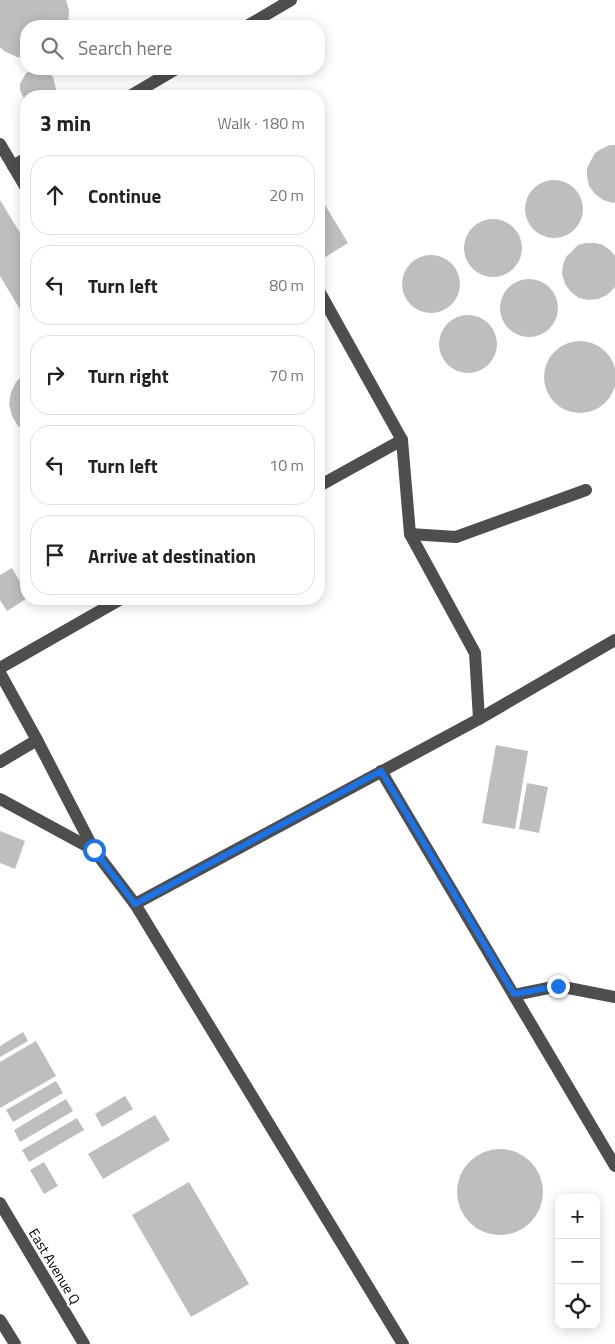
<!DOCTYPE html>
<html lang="en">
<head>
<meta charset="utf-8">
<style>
  :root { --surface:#fff; --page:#f2f2f2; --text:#222; --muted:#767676; --line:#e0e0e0 }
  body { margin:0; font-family:"Titillium Web",sans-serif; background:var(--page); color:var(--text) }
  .controls { position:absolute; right:15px; bottom:15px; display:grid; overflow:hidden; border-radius:10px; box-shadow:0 2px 12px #0003 }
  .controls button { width:45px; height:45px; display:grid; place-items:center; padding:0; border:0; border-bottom:1px solid var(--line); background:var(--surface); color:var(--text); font:25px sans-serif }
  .stop { position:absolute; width:15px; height:15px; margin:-11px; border:4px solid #1a73e8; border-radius:50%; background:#fff }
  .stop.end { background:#1a73e8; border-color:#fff; box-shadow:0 1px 5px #0008 }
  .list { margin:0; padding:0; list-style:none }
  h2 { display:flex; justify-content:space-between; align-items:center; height:65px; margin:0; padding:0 20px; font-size:21px }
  h2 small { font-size:16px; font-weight:400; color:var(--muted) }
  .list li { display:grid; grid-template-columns:32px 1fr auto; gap:15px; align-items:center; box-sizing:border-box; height:80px; margin:0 10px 10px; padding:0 10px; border:1px solid var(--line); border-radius:20px }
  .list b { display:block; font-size:19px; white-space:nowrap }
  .list em { font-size:16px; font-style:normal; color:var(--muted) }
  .icon { flex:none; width:28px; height:28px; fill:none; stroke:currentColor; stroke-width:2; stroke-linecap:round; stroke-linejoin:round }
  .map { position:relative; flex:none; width:615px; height:1344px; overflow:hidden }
  .search { position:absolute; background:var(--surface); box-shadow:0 2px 12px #0003; left:20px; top:20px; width:305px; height:55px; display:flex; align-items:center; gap:12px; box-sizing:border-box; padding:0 18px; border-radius:20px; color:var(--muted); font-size:19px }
  .panel { position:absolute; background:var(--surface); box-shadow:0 2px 12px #0003; left:20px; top:90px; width:305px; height:515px; border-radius:20px }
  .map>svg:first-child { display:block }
  .building { fill:#bebebe }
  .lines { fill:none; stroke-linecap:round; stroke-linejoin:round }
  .minor { stroke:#4e4e4e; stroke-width:12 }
  .route { stroke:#1a73e8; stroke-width:6 }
  .labels { text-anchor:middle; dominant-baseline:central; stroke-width:5; stroke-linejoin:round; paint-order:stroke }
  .street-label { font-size:14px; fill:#000; stroke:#fff }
</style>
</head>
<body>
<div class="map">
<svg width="615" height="1344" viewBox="0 0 615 1344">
  <rect width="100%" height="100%" fill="#fff"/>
  <g class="building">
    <path d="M0,0h66l3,10 -1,16h-42v32l-9,-1 -13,-6 -4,-4z"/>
    <path d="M37,69l12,4 4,4 3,12 -1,6 -29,1v7l-6,-13v-6l6,-11z"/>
    <path d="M610,145h5v57l-2,1 -10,-3 -8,-6 -6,-8 -2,-10v-8l8,-15 8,-5z"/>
    <circle cx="554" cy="209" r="29"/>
    <path d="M319,195l29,48 -29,18z"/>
    <path d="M0,200l26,43v76l-26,-43z"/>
    <circle cx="493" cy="248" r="29"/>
    <path d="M586,243h9l8,2 8,6 4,5v31l-8,8 -9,4 -10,1 -9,-2 -8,-6 -6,-8 -3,-10 1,-9 3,-8 12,-12z"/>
    <circle cx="431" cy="284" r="29"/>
    <circle cx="529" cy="308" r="29"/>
    <circle cx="468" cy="344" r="29"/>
    <circle cx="580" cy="377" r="36"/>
    <path d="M26,372v61l-8,-7 -6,-10 -3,-12 2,-12 5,-10z"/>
    <path d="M12,568l14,24v7l-19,12 -7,-11v-25z"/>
    <path d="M496,745l32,6 -13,78 -33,-6z"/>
    <path d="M527,783l21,4 -9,46 -20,-4z"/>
    <path d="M0,831l25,10 -10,28 -15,-6z"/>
    <path d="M23,1032l5,9 -28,16v-11z"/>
    <path d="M36,1041l20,35 -56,32v-46z"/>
    <path d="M56,1081l7,12 -50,29 -7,-12z"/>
    <path d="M125,1096l8,13 -31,18 -7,-13z"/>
    <path d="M66,1099l7,12 -53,31 -6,-12z"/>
    <path d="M155,1115l15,25 -67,39 -15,-25z"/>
    <path d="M77,1118l7,12 -55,32 -7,-12z"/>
    <circle cx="500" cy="1192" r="43"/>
    <path d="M44,1162l14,24 -14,8 -14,-24z"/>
    <path d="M189,1182l60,102 -58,33 -59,-102z"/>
  </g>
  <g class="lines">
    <g class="minor">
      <path d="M247,26l44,-26"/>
      <path d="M130,96l46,-27"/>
      <path d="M0,144l26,44"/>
      <path d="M13,166l13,-8"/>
      <path d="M319,291l83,149 8,94 65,119 4,66"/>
      <path d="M319,486l83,-46"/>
      <path d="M410,534l46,3 130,-47"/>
      <path d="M0,668l121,-69"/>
      <path d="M0,673l37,67 57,110"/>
      <path d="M0,762l37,-22"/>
      <path d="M381,771l234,395"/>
      <path d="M0,799l94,51 41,54 268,440"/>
      <path d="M135,904l344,-185 136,-79"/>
      <path d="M514,995l44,-9 57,11"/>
      <path d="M0,1203l84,141"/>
      <path d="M0,1320l15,24"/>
    </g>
  </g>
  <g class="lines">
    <path class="route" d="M94,850l41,54 246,-133 133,223 44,-8"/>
  </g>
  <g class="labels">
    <g class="street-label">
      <text transform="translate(55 1266) rotate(59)">East Avenue Q</text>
    </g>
  </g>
</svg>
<div class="controls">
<button>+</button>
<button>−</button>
<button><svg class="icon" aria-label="locate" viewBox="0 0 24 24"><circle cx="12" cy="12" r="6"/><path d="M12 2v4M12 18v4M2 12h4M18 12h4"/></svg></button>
</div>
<div class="stop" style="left:94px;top:850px"></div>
<div class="stop end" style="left:558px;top:986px"></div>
<div class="search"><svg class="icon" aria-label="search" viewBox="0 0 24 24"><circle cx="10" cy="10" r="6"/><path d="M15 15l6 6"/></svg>Search here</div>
<section class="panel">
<h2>3 min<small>Walk · 180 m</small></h2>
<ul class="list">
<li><svg class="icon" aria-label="ahead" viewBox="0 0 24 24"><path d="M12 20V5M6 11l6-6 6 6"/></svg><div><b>Continue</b></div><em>20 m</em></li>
<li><svg class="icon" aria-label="left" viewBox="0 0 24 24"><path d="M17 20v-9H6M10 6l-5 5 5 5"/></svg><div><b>Turn left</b></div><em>80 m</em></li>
<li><svg class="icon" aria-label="right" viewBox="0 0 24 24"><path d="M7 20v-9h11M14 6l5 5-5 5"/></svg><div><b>Turn right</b></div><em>70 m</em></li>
<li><svg class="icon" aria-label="left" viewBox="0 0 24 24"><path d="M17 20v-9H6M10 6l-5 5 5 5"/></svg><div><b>Turn left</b></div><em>10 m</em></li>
<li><svg class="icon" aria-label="arrive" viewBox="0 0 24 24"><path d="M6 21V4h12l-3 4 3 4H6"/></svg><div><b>Arrive at destination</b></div></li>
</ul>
</section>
</div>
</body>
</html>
